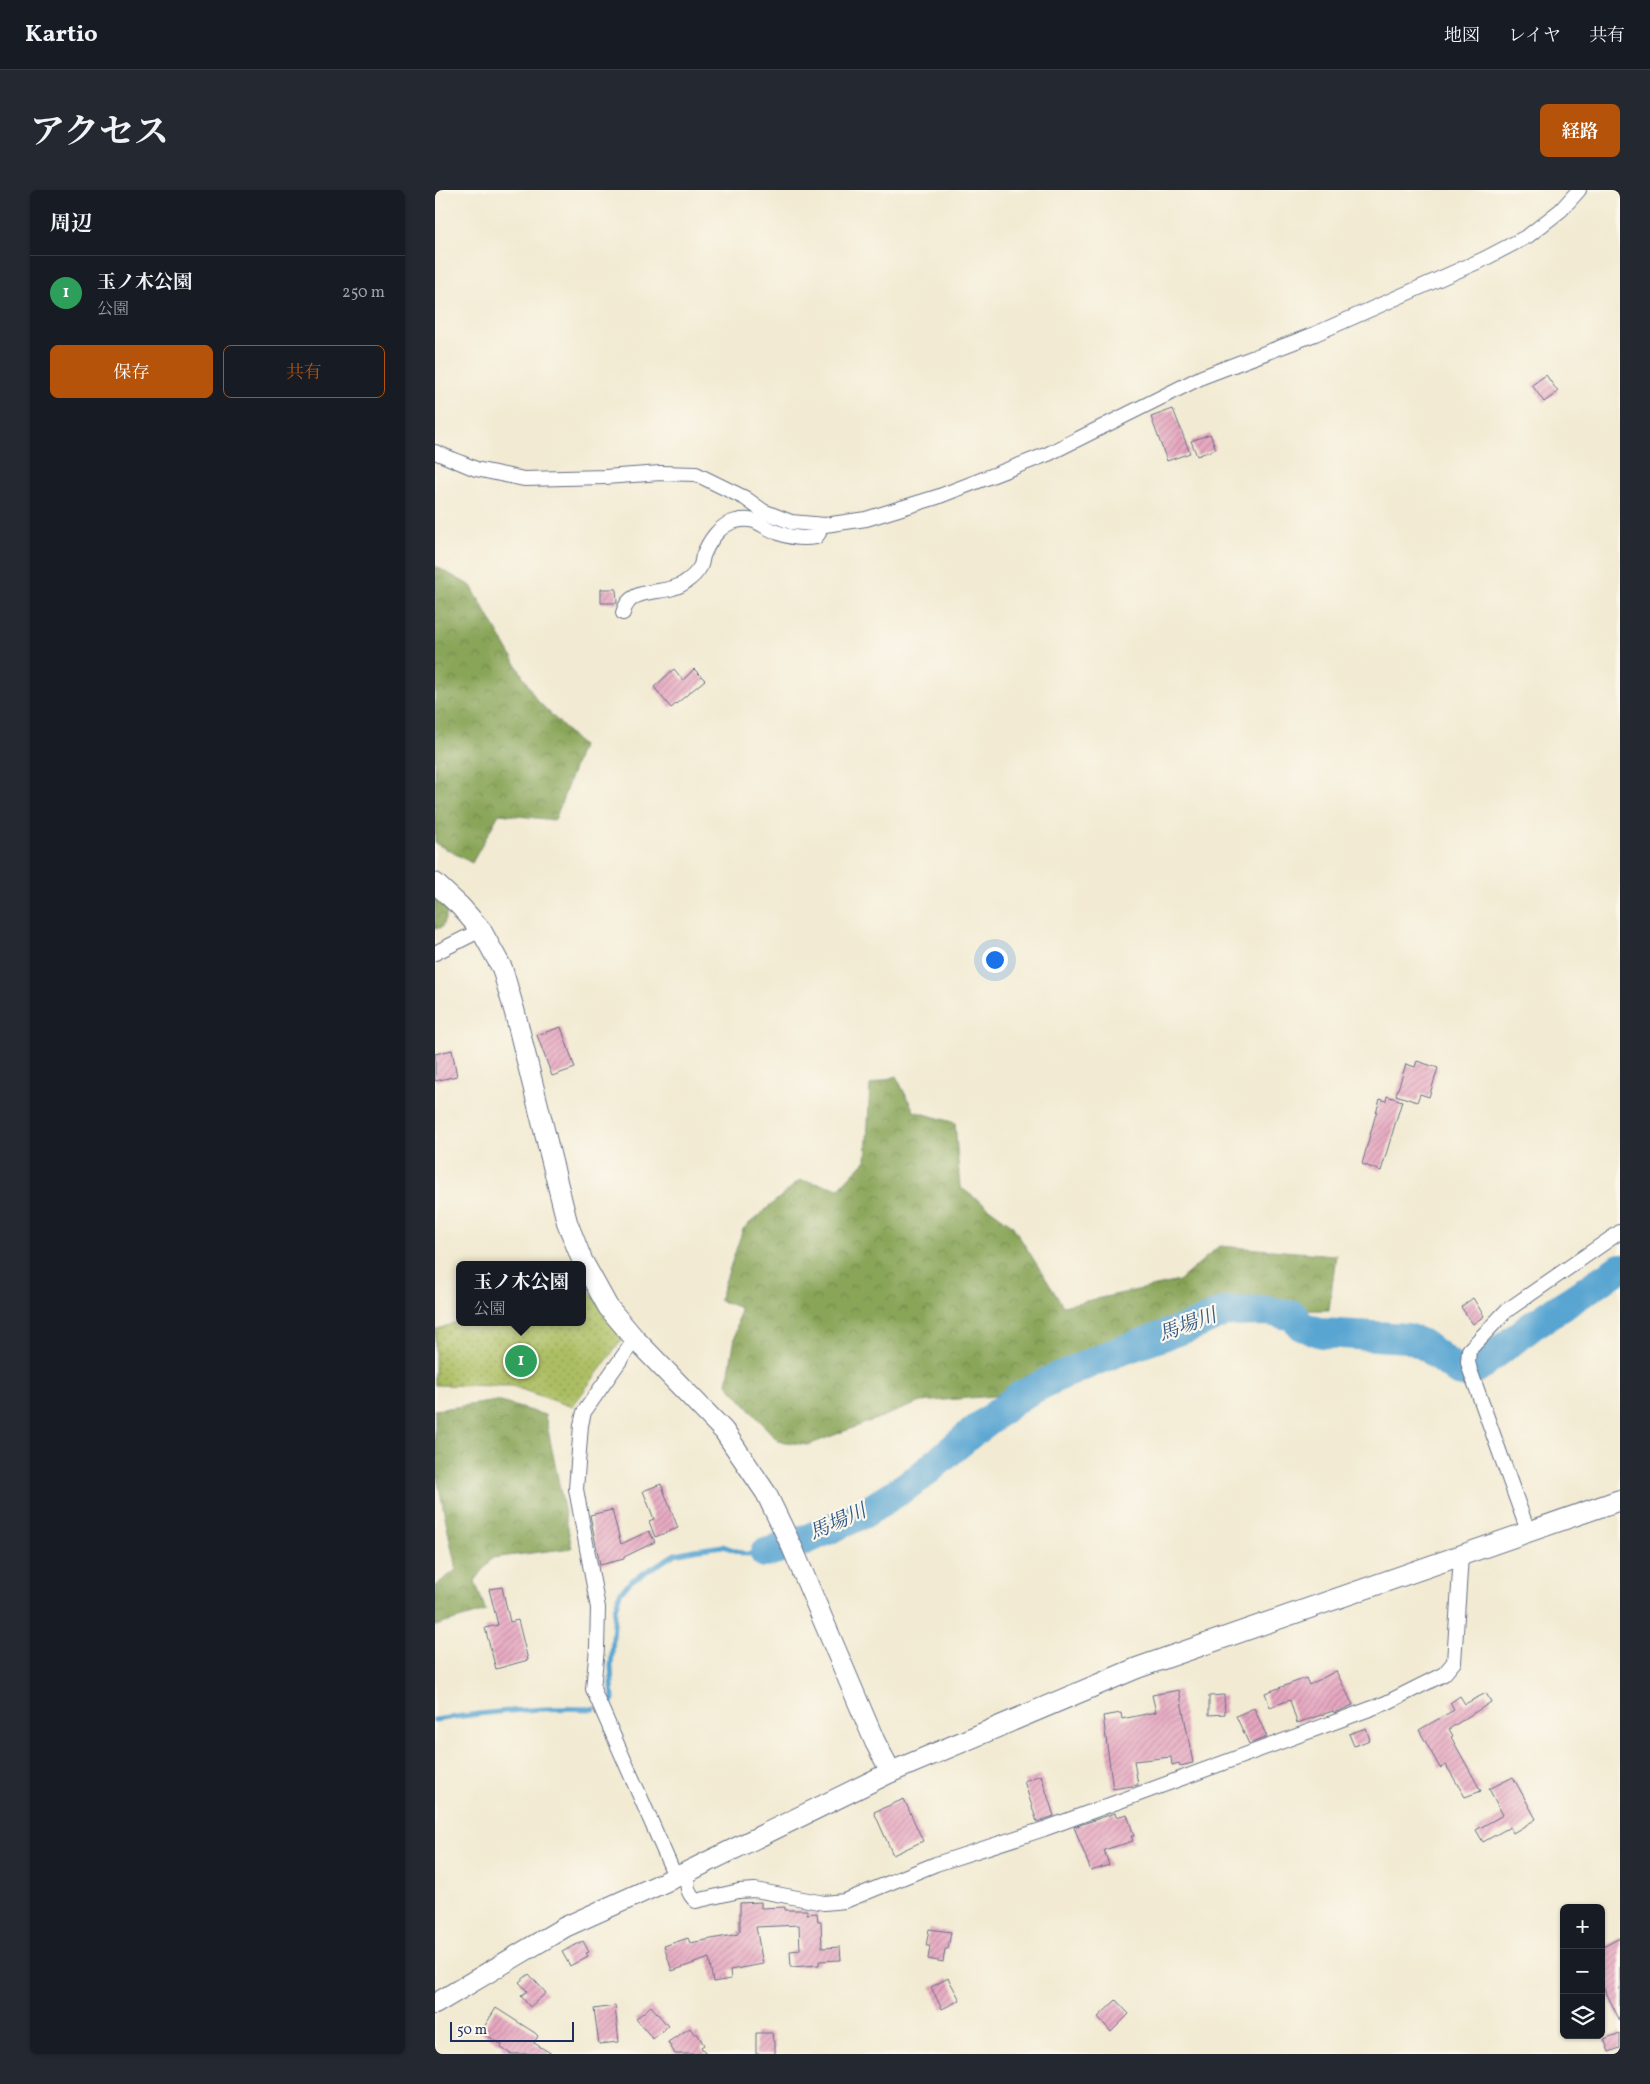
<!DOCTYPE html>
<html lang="ja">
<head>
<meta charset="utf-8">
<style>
  :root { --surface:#171b24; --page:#242831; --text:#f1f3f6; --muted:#9ea1a6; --line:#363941; --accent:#b45309 }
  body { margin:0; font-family:Vollkorn,"Noto Serif JP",serif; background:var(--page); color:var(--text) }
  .controls { position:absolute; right:15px; bottom:15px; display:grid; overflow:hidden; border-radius:8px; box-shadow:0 1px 4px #0004 }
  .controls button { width:45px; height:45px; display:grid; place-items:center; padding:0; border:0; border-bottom:1px solid var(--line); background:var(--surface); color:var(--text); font:25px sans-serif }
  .scale { position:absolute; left:15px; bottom:12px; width:124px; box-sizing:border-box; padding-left:5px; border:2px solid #1b2f5e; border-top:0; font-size:14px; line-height:18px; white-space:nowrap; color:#1b2f5e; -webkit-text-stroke:4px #fbf7ec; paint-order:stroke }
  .you { position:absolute; left:559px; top:769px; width:18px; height:18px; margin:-12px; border:4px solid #fff; border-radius:50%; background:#1a73e8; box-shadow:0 0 0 8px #1a73e833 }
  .badge { display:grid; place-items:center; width:32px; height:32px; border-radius:50%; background:var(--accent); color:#fff; font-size:16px; font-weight:700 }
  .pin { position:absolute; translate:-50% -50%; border:2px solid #fff; box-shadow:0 1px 5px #0006 }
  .popup { position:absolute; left:21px; top:1071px; width:130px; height:65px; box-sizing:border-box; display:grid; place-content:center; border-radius:8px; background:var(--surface); filter:drop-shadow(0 1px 4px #0005); font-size:16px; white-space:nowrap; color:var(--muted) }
  .popup b { font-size:19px; color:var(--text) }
  .popup::after { content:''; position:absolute; left:50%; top:100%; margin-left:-10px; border:10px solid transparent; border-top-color:var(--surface) }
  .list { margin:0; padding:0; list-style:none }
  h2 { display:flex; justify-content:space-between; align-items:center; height:65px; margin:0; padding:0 20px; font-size:21px }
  h2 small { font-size:16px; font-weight:400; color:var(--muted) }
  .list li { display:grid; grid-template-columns:32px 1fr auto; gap:15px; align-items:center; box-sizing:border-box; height:75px; padding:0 20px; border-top:1px solid var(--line) }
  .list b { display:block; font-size:19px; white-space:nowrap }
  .list p { margin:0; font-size:16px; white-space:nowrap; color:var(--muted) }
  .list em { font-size:16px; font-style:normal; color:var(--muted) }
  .actions { display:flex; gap:10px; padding:15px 20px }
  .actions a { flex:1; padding:11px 0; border:1px solid var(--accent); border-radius:8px; text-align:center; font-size:18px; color:var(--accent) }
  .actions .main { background:var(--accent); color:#fff }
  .icon { flex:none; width:28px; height:28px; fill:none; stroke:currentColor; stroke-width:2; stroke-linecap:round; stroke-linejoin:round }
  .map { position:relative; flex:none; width:1185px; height:1864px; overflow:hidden; border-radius:8px }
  header { display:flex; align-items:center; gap:30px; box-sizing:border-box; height:70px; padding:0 25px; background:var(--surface); border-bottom:1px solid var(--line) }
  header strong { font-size:24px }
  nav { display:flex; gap:28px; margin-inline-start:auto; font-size:18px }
  .intro { display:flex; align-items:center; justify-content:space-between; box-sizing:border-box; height:120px; padding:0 30px }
  h1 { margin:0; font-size:35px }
  .button { padding:12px 22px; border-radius:8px; background:var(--accent); color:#fff; font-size:18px; font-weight:700 }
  main { display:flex; gap:30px; padding:0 30px }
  aside { flex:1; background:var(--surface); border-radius:8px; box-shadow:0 1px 4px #0004 }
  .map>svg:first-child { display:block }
  .green { fill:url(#green-dots); stroke:#647660 }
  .forest { fill:url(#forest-crowns); stroke:#526a5b }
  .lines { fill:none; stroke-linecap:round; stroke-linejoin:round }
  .stream { stroke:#59a5d2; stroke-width:5 }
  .river { stroke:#59a5d2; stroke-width:30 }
  .building { fill:url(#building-hatch) }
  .street-casing { stroke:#667087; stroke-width:16 }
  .secondary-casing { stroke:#667087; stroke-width:22 }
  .street { stroke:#fff; stroke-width:14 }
  .secondary { stroke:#fff; stroke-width:20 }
  .labels { text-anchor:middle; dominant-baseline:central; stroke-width:4.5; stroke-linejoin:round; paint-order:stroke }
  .water-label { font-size:20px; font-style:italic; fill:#315887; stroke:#fbf7ec }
</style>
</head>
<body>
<header>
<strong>Kartio</strong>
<nav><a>地図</a><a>レイヤ</a><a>共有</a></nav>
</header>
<div class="intro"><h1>アクセス</h1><a class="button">経路</a></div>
<main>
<aside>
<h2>周辺<small></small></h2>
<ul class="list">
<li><span class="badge" style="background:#2e9e5b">1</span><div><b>玉ノ木公園</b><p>公園</p></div><em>250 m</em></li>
</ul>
<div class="actions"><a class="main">保存</a><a>共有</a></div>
</aside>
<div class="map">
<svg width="1185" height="1864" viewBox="0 0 1185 1864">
  <defs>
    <pattern id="green-dots" width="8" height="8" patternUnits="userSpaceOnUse" patternTransform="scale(1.25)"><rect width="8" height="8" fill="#acbe62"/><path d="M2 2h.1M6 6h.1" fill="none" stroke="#8b9b54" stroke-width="1.8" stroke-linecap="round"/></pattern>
    <pattern id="forest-crowns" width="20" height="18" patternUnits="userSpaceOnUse" patternTransform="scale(1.25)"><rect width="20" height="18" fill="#89a558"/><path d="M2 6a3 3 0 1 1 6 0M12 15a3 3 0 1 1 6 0" fill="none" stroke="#6f874c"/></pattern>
    <pattern id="building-hatch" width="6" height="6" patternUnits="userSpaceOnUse" patternTransform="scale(1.25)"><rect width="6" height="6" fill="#e7a7c0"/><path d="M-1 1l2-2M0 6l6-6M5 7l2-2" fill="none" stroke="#ba889f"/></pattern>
  </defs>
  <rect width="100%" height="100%" fill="#fbf7ec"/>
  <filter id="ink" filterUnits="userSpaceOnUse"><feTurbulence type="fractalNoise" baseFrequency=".02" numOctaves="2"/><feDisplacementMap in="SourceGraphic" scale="10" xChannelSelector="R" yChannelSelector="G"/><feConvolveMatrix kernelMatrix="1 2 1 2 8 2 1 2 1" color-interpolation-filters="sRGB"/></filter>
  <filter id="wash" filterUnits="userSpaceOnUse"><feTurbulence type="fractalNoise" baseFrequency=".0096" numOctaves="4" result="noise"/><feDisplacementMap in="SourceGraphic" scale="20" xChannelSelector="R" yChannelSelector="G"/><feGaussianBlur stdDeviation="1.12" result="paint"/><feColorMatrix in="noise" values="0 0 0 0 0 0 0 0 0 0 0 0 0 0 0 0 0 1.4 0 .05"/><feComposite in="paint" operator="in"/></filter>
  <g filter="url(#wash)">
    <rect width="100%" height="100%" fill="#f2ead2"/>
    <path class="green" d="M147,1091l42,56 -52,70 -60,-21 -77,-1v-55l25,-9 122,1z"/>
    <g class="forest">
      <path d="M0,376l36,20 65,113 46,47 -27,74 -56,-6 -27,49 -37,-20z"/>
      <path d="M0,697l17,14 -10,26 -7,2z"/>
      <path d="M461,886l18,35 41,12 5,64 52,38 51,81 116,-25 40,-35 117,9 -7,55 -119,1 -125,43 -91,42 -73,6 -113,43 -30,-4 -51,-57 13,-76 -21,-8 24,-71 57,-49 39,8 27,-28 4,-75z"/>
      <path d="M62,1211l48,14 27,133 -80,10 -17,23 11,30 -51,15v-40l21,-16 -21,-103v-57z"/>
    </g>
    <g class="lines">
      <g class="stream">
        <path d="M174,1516l4,-7 -2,-32 4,-58 5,-16 11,-12 44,-27 19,-4 29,-4 22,8 20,-1"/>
        <path d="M0,1530c52,-8 106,-13 159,-11"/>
      </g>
      <path class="river" d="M330,1363l36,-11 64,-29 55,-36 49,-42 51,-39 35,-18 62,-26 83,-29 24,-11 44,-1 26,5 7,10 21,7 86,5 16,7 34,26 8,2 11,-5 55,-42 88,-58"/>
    </g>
    <g id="blocks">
      <g class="building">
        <path d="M1111,185l12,17 -14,10 -12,-17z"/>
        <path d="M738,219l17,44 -23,8 -16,-44z"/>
        <path d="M775,244l6,15 -19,7 -6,-15z"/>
        <path d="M166,399h15l1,14h-16z"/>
        <path d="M239,479l9,11 11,-11 11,11 -34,28 -17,-21z"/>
        <path d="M126,837l14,41 -23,8 -15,-41z"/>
        <path d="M17,860l5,26 -22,5v-27z"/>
        <path d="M982,871l21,7 -9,29 -9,-3 -3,8 -21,-7 10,-31 9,3z"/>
        <path d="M952,906l15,5 -21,70 -19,-7 18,-65 6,2z"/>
        <path d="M1038,1108l11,18 -11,8 -12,-17z"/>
        <path d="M226,1294l17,44 -23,9 -6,-16 5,-2 -11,-28z"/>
        <path d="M177,1320l9,34 28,-13 6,11 -31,15v2l-24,6 -10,-50z"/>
        <path d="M67,1397l8,35 8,-2 10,40 -32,9 -11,-41 13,-3 -9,-36z"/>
        <path d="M901,1481l17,34 -19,8 -1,-2 -36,12 -7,-23 -20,7 -5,-14 41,-15 3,7z"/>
        <path d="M744,1500l14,73 -13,3 -1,-3 -7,2 -1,-8 -37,4 4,24 -25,4 -10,-73 18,-3 1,6 34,-7 -4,-17z"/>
        <path d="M1051,1503l5,9 -42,27 4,7 -2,1 30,54 -16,6 -19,-32 -6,3 -21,-38 35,-20 -4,-7 10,-7 5,8z"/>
        <path d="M789,1505l1,19 -16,1v-19z"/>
        <path d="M819,1518l13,29 -18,7 -13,-28z"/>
        <path d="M931,1538l4,12 -16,6 -5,-12z"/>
        <path d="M606,1585l13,41 -17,6 -13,-41z"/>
        <path d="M1078,1587l23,42 -23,14 -3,-6 -27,15 -7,-12 27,-15 -14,-26z"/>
        <path d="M469,1609l19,42 -30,14 -19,-43z"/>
        <path d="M680,1623l1,4 11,-3 7,22h-3l2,5 -29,9 5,15 -18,6 -17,-44z"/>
        <path d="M326,1712v6l24,-1v3h22v4l10,-1 1,9h3l1,26 18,-1 1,13 -22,1v4l-28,2 -1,-16 10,-1 -1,-25 -43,2 7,37 -33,6 1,9 -18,3 -4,-24 -37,13 -8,-25 24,-8 2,5 48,-9v-3h2v-28z"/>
        <path d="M494,1739l22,3 -3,17h-3l-2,13 -15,-3 2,-13h-4z"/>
        <path d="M1185,1748v83l-19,-39v-34z"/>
        <path d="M148,1751l6,11 -3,1 2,3 -18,10 -8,-14z"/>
        <path d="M94,1784l17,19 -16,14 -9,-11 6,-5 -8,-9z"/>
        <path d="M513,1788l12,22 -18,9 -11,-22z"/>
        <path d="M681,1810l13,14 -18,18 -13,-15z"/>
        <path d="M180,1816l4,36 -20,2 -5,-35z"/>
        <path d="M216,1816l17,20 -15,13 -17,-20z"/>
        <path d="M61,1818l39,25 3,3 -4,7 18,11h-41l-10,-6 1,-3 -21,-13z"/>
        <path d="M255,1838l5,7 2,-2 7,12 -3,2 5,7h-31l-7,-12z"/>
        <path d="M321,1843h16l1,8h2v13h-19z"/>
        <path d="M1185,1843v15l-11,4 -5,-13z"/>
      </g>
    </g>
  </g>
  <g filter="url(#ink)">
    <use href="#blocks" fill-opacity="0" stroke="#667087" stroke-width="1"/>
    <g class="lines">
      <defs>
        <g id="street">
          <path d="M0,262l41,17 48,10 81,-2 56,-4 35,1 49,24 18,13 28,11 34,3 41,-6 71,-22 111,-43 154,-77 113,-43 169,-75 44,-23 33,-26 18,-20"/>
          <path d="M188,423c7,-29 41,-16 61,-30 6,-4 13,-10 16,-16 2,-3 2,-8 3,-11 6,-15 17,-32 33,-35 22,-5 24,6 43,12 12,5 24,6 37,4l3,-4v-8"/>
          <path d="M0,763l46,-23"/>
          <path d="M200,1149l-51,73 -3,13 -5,64 22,119 -1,40 -4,41 82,187"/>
          <path d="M1093,1341l-58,-161 -2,-8 1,-12 37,-39 114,-79"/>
          <path d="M252,1682c0,11 -1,21 9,29l43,-10 16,-1 69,13 21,-2 91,-37 108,-35 342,-126 58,-29 10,-12 7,-106"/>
        </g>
        <g id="secondary">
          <path d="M0,693l25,23 21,24 21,38 13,45 52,209 15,38 26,47 27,32 89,92 42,62 26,54 83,195 16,30"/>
          <path d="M0,1814l130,-77 122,-55 204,-100 246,-104 483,-168"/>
        </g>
      </defs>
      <use href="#street" class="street-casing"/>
      <use href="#secondary" class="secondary-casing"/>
      <use href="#street" class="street"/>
      <use href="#secondary" class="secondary"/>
    </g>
  </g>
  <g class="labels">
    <g class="water-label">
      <text transform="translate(753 1136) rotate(-20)">馬場川</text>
      <text transform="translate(403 1333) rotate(-24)">馬場川</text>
    </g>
  </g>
</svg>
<div class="controls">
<button>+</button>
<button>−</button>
<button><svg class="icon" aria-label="layers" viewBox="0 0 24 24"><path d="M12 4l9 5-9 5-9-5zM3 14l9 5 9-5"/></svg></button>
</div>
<div class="scale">50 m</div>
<div class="you"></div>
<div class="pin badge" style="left:86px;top:1171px;background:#2e9e5b">1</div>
<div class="popup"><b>玉ノ木公園</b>公園</div>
</div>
</main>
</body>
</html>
